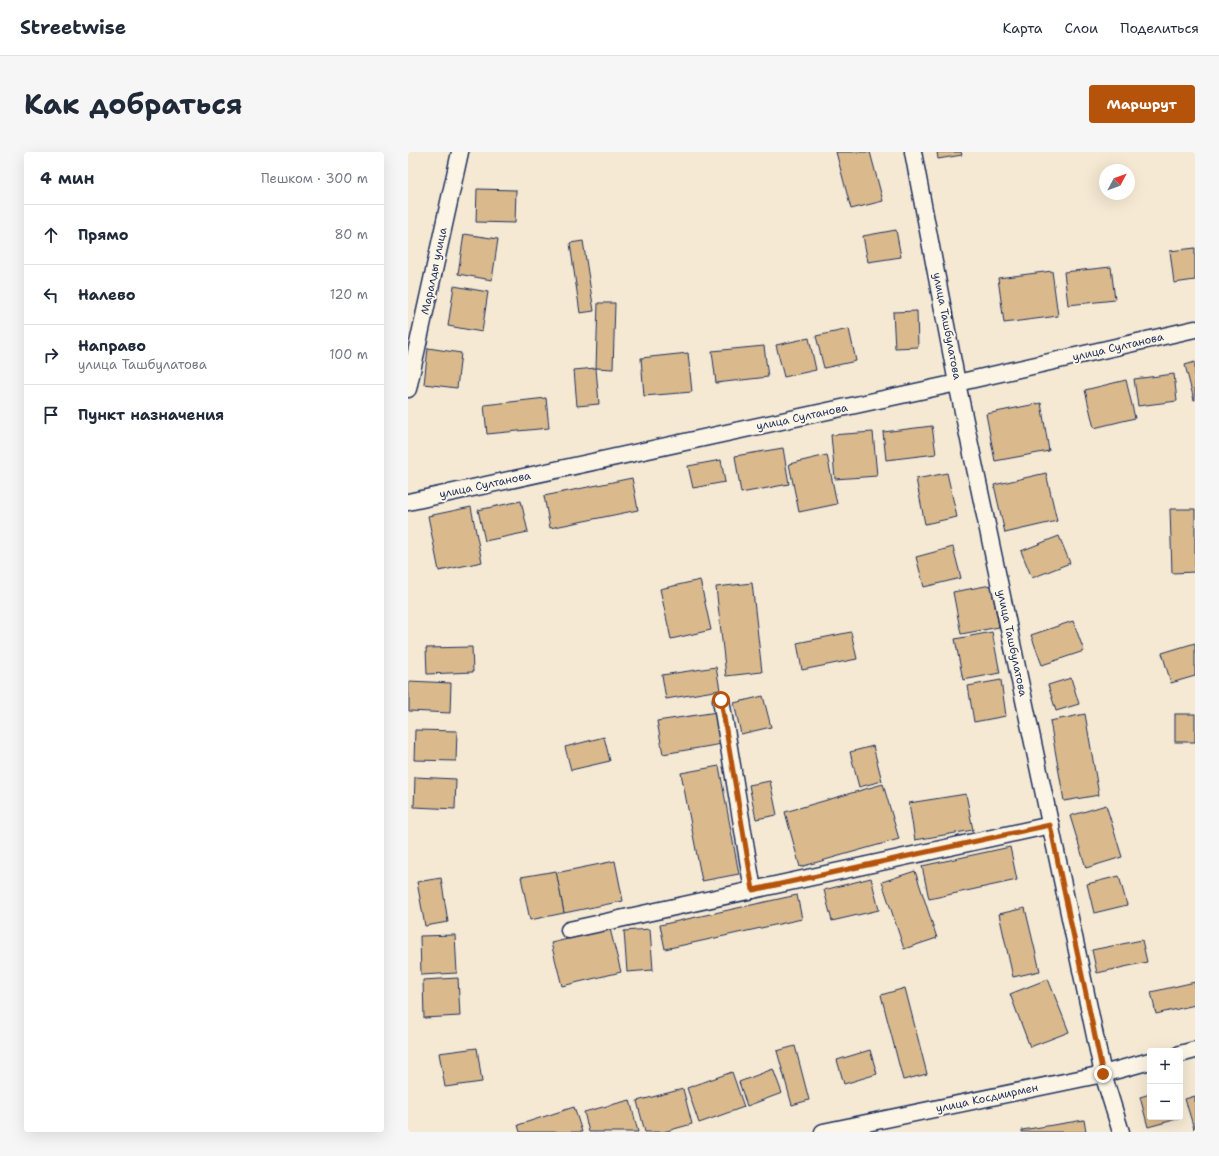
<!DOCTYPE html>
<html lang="ru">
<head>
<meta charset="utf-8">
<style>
  :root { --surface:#fff; --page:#f6f6f7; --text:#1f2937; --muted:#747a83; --line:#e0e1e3; --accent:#b45309 }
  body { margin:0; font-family:"Shantell Sans",sans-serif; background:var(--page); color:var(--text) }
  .controls { position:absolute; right:12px; bottom:12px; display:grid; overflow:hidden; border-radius:4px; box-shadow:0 4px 16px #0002 }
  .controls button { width:36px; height:36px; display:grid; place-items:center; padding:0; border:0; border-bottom:1px solid var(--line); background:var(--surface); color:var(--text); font:20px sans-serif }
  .compass { position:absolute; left:691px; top:12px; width:36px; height:36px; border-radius:50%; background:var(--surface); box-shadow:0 4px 16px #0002; rotate:49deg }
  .stop { position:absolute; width:12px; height:12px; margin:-9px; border:3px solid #b45309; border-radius:50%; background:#fff }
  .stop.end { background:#b45309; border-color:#fff; box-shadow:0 1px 4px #0008 }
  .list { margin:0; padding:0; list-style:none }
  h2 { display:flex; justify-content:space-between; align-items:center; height:52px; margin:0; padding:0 16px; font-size:17px }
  h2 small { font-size:13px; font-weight:400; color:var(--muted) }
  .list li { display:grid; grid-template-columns:26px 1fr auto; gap:12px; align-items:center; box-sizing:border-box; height:60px; padding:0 16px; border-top:1px solid var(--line) }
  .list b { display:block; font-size:15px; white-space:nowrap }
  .list p { margin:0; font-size:13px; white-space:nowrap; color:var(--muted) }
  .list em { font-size:13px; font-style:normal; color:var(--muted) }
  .icon { flex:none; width:22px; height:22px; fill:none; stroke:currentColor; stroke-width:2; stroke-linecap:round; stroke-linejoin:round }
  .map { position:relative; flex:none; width:787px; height:980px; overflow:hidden; border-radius:4px }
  header { display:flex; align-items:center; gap:24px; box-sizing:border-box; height:56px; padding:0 20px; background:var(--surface); border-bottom:1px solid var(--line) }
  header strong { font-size:19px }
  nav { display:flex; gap:22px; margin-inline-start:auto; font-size:14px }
  .intro { display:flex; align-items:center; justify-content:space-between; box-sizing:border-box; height:96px; padding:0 24px }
  h1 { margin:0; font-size:28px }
  .button { padding:10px 18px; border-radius:4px; background:var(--accent); color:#fff; font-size:14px; font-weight:700 }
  main { display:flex; gap:24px; padding:0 24px }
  aside { flex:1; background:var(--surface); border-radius:4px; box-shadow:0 4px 16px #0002 }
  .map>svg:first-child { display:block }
  .building { fill:#daba8d; stroke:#1b2f5e }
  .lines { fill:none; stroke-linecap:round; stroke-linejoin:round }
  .street-casing { stroke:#1b2f5e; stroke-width:19 }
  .street { stroke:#fcf5e5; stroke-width:16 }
  .route { stroke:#b45309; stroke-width:5 }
  .labels { text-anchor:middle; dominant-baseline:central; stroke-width:4; stroke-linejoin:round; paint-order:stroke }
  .street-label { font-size:11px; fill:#1b2f5e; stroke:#fcf5e5 }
</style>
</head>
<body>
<header>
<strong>Streetwise</strong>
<nav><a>Карта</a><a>Слои</a><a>Поделиться</a></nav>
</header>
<div class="intro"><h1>Как добраться</h1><a class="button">Маршрут</a></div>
<main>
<aside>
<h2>4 мин<small>Пешком · 300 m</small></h2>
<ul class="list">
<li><svg class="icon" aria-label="ahead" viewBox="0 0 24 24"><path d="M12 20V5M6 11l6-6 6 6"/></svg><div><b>Прямо</b></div><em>80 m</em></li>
<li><svg class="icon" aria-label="left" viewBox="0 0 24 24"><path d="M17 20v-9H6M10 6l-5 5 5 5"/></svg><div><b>Налево</b></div><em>120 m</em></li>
<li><svg class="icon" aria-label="right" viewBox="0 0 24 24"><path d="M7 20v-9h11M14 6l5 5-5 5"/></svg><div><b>Направо</b><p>улица Ташбулатова</p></div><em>100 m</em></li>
<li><svg class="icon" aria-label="arrive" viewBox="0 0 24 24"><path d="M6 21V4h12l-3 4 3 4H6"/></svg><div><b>Пункт назначения</b></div></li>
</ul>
</aside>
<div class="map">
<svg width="787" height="980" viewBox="0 0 787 980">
  <rect width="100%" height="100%" fill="#f5e9d3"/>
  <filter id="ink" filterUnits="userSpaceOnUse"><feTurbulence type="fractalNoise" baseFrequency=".025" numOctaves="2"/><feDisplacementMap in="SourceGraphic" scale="8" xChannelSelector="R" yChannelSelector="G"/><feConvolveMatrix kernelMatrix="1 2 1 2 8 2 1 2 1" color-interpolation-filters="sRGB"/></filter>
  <g filter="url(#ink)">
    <g class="building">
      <path d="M428,0h34l13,49 -32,8z"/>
      <path d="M529,0h24l1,3 -24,4z"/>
      <path d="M69,37l39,1 -1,33 -39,-1z"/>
      <path d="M488,78l5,27 -33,5 -5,-26z"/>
      <path d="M56,82l34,5 -6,41 -34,-6z"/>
      <path d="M175,89l11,70 -14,2 -10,-70z"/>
      <path d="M787,96v32l-21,3 -4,-32z"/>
      <path d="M703,115l4,33 -47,5 -4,-33z"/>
      <path d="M644,119l6,45 -54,7 -6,-45z"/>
      <path d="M46,134l34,6 -6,40 -34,-6z"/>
      <path d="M190,151h17l-2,66 -17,-1z"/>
      <path d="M509,159l1,36 -23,1 -2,-36z"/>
      <path d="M441,177l7,32 -32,7 -8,-32z"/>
      <path d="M401,186l7,32 -32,7 -8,-32z"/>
      <path d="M356,194l4,31 -52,6 -4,-32z"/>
      <path d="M20,196l33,5 -4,35 -33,-4z"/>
      <path d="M280,201l4,39 -48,4 -3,-38z"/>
      <path d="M787,210v38h-1l-9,-35z"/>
      <path d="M188,216l3,36 -22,2 -3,-36z"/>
      <path d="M766,222l3,27 -39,5 -4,-27z"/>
      <path d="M718,228l9,38 -41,10 -9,-38z"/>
      <path d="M138,246l3,30 -62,6 -3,-29z"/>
      <path d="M633,251l8,48 -54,10 -9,-47z"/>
      <path d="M524,274l4,28 -50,6 -3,-28z"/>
      <path d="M465,280l4,44 -42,3 -4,-44z"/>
      <path d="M375,296l6,36 -48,9 -6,-37z"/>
      <path d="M419,303l10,49 -38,8 -10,-48z"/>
      <path d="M313,308l4,22 -32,6 -5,-22z"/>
      <path d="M539,321l10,44 -32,7 -9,-45z"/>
      <path d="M638,321l11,48 -52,12 -11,-48z"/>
      <path d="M224,326l6,32 -88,18 -6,-32z"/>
      <path d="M113,349l7,31 -43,9 -7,-31z"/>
      <path d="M63,355l11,55 -43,9 -11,-55z"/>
      <path d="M762,357h25v63l-23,1z"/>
      <path d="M651,384l11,27 -38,15 -11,-27z"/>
      <path d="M545,395l8,31 -37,9 -8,-30z"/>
      <path d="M292,428l11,50 -40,9 -11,-50z"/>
      <path d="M344,431l10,89 -36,4 -10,-89z"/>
      <path d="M583,433l8,42 -38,7 -8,-42z"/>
      <path d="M665,469l11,30 -42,14 -11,-30z"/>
      <path d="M443,480l6,27 -55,11 -5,-27z"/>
      <path d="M584,480l8,41 -37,7 -8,-41z"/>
      <path d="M787,491v33l-24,7 -9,-30z"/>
      <path d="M64,495l1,25 -46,2 -1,-26z"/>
      <path d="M308,515l4,23 -54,9 -4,-24z"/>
      <path d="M663,526l8,26 -23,7 -8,-26z"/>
      <path d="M593,528l5,36 -32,6 -6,-36z"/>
      <path d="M1,529l42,2 -1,30 -41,-2z"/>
      <path d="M355,544l8,31 -30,7 -7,-31z"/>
      <path d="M309,560l5,32 -59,10 -6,-33z"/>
      <path d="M677,562l14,81 -35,6 -14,-80z"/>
      <rect x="767" y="562" width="20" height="28"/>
      <path d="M7,578l42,1 -1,30 -42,-1z"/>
      <path d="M196,585l6,24 -39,9 -6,-23z"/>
      <path d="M465,594l9,35 -23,6 -9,-35z"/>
      <path d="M311,614l20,108 -37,7 -21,-108z"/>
      <path d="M7,625l41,2 -1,30 -41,-2z"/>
      <path d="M362,629l7,34 -21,4 -7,-34z"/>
      <path d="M475,632l16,55 -99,28 -15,-55z"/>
      <path d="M558,642l7,36 -58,10 -6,-37z"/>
      <path d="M698,653l16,52 -36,11 -16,-52z"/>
      <path d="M602,695l7,33 -88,19 -7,-33z"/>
      <path d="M207,709l8,40 -59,12 -8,-40z"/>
      <path d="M148,719l8,42 -34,7 -9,-43z"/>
      <path d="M507,719l22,67 -33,11 -22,-67z"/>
      <path d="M711,724l8,29 -33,8 -7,-29z"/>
      <path d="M33,726l7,44 -23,4 -8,-44z"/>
      <path d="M463,726l8,32 -47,11 -8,-31z"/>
      <path d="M389,743l5,24 -137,30 -5,-24z"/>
      <path d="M617,756l15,63 -27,6 -14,-63z"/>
      <path d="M202,777l11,43 -59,14 -11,-43z"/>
      <path d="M242,777l3,41 -26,2 -3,-41z"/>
      <path d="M47,783l2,38 -36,2 -1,-39z"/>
      <path d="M734,788l5,22 -50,11 -5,-23z"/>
      <path d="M50,826l2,38 -36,2 -1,-38z"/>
      <path d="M640,827l21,53 -39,15 -20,-53z"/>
      <path d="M787,830v23l-39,9 -5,-22z"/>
      <path d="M497,836l22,86 -24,6 -22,-85z"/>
      <path d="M387,894l14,54 -17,5 -15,-54z"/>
      <path d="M69,896l5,34 -37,5 -6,-34z"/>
      <path d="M462,898l7,24 -33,10 -7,-24z"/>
      <path d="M365,917l9,24 -35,13 -8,-24z"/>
      <path d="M324,920l12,35 -45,16 -12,-35z"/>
      <path d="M275,937l9,35 -29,8h-18l-8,-31z"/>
      <path d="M742,942v23l30,-1 1,2 -33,9 -8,-30z"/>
      <path d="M787,944v36l-10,-33z"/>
      <path d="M222,948l8,32h-49l-5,-20z"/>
      <path d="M166,955l8,25h-62l-2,-7z"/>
      <path d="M676,968l2,12h-64v-2z"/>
    </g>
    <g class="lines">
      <defs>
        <g id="street">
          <path d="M505,0l44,231 146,691 18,58"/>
          <path d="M0,237l52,-237"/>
          <path d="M0,350l549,-119 238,-54"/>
          <path d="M313,548l32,190"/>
          <path d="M161,778l482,-105"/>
          <path d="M772,902l15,-4"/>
          <path d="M415,980l280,-58 47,-13"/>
        </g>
      </defs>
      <use href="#street" class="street-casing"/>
      <use href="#street" class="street"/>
    </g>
  </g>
  <g class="lines" filter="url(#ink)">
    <path class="route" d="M313,548l32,190 297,-65 53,249"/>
  </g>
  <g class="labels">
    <g class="street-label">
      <text transform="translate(26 119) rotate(-78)">Маралды улица</text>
      <text transform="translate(539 174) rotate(79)">улица Ташбулатова</text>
      <text transform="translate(710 195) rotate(-13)">улица Султанова</text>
      <text transform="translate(394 265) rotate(-12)">улица Султанова</text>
      <text transform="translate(77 333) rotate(-12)">улица Султанова</text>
      <text transform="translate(604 491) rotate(78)">улица Ташбулатова</text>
      <text transform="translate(579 946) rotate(-12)">улица Косдиирмен</text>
    </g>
  </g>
</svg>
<div class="controls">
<button>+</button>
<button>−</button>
</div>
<svg class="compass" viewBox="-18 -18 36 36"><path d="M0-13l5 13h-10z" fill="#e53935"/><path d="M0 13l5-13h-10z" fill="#747a83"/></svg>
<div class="stop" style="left:313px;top:548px"></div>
<div class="stop end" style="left:695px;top:922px"></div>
</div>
</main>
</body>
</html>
